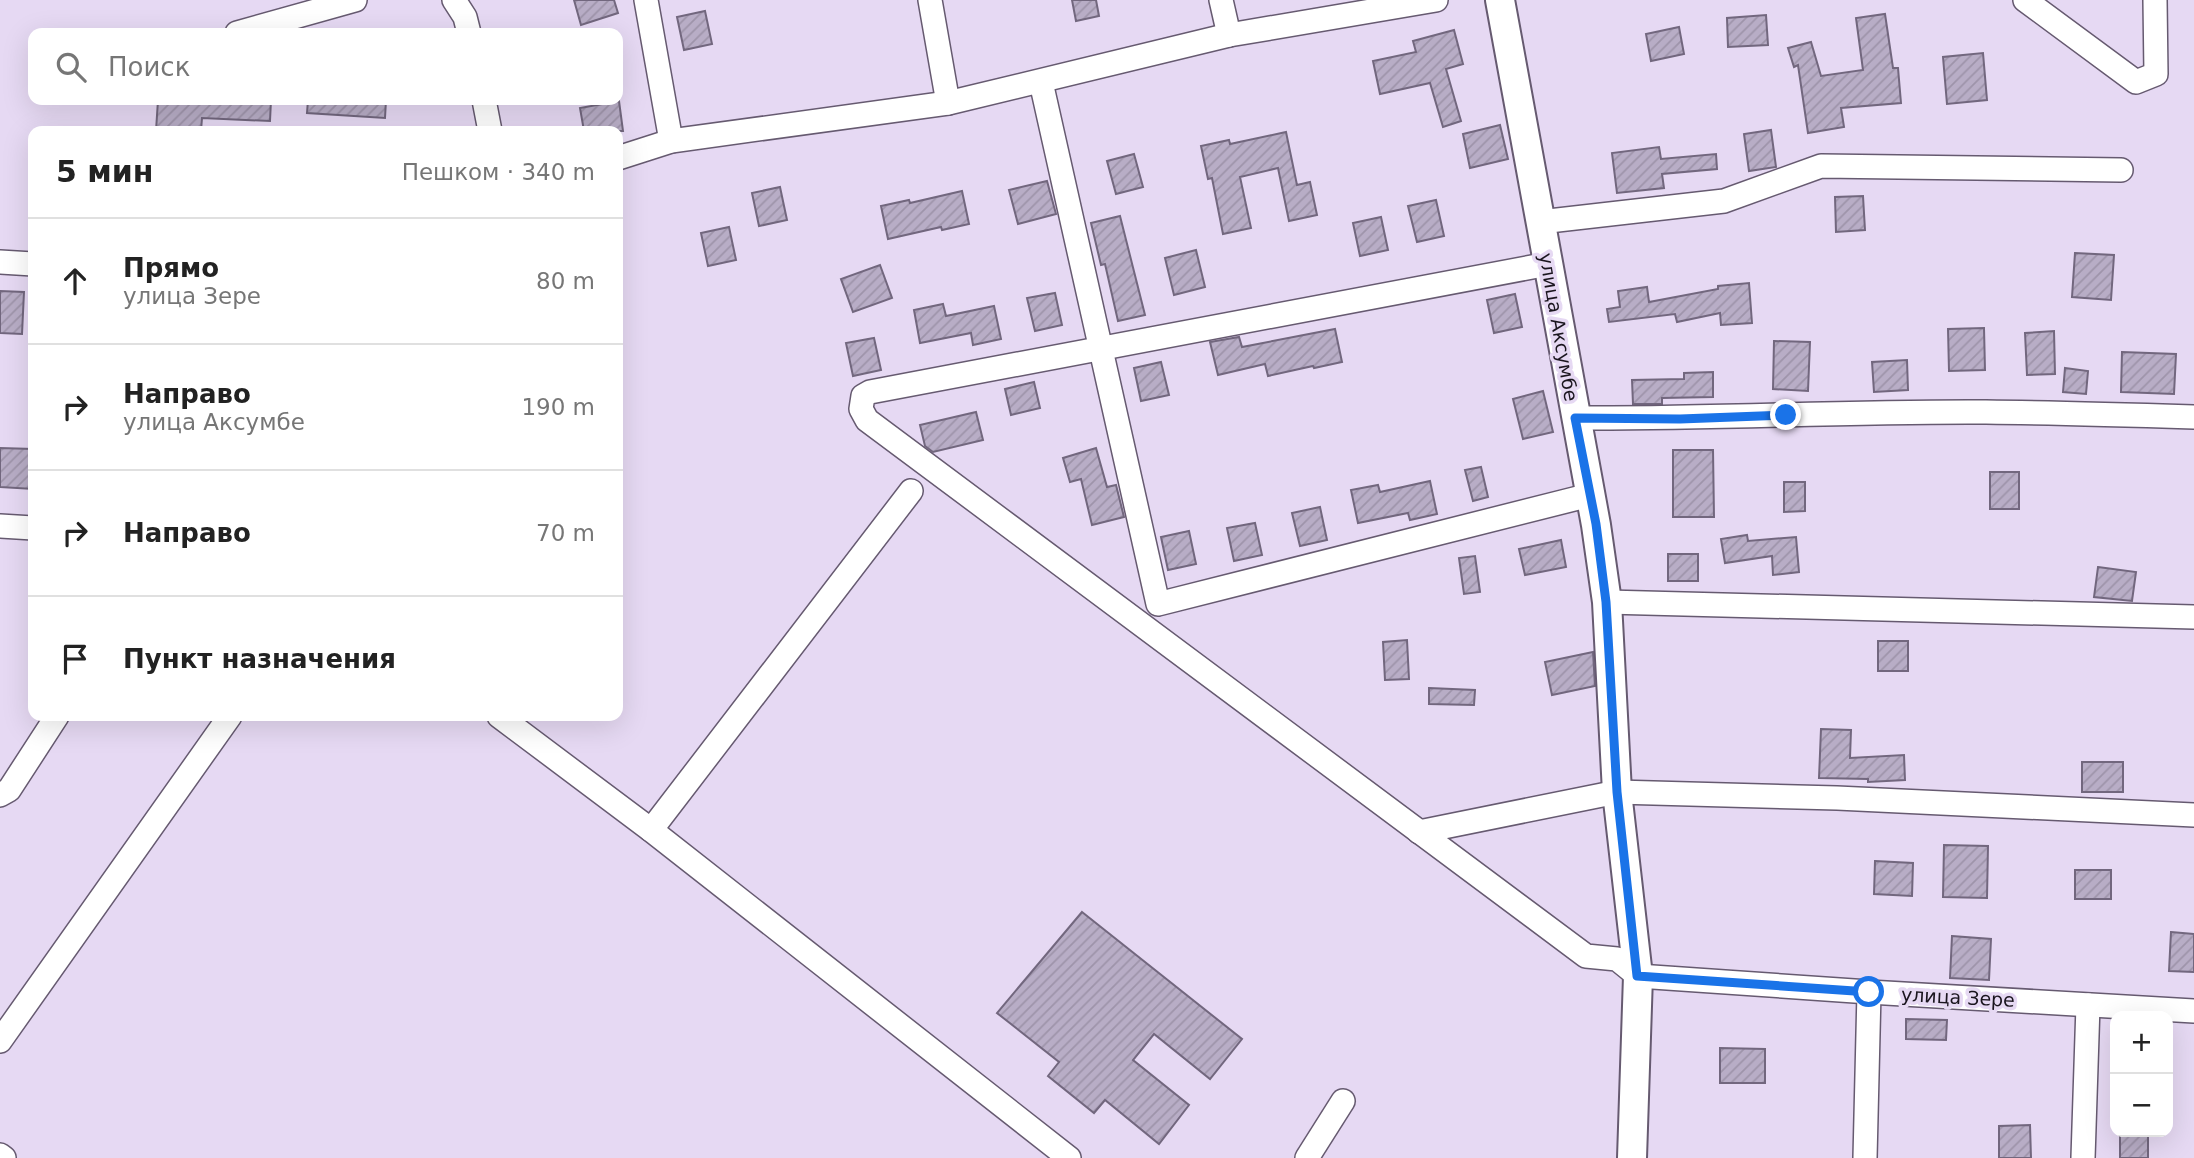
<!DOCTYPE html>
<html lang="ru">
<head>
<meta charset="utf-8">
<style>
  :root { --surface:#fff; --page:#f6f6f6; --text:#222; --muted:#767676; --line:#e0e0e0 }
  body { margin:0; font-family:"DejaVu Sans",sans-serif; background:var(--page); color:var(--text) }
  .controls { position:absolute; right:21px; bottom:21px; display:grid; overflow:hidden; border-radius:14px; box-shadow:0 7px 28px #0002 }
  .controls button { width:63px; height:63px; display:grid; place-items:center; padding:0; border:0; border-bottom:2px solid var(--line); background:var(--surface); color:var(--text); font:35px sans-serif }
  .stop { position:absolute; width:21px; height:21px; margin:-16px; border:5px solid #1a73e8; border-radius:50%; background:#fff }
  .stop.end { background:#1a73e8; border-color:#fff; box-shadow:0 2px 7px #0008 }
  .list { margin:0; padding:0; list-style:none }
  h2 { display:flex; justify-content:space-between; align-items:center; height:91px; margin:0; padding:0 28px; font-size:30px }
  h2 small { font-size:23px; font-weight:400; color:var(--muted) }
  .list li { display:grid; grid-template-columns:46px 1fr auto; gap:21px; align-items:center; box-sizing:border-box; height:126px; padding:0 28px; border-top:2px solid var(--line) }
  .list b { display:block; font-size:26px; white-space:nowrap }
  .list p { margin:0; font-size:23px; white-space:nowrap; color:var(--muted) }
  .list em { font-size:23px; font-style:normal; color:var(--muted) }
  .icon { flex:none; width:38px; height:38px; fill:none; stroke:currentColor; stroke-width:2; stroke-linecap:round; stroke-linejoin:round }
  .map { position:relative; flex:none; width:2194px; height:1158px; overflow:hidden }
  .search { position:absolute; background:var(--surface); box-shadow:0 7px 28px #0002; left:28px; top:28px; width:595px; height:77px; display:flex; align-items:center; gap:18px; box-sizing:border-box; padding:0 24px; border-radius:14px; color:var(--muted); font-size:26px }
  .panel { position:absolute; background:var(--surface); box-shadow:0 7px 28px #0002; left:28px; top:126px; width:595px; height:595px; border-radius:14px }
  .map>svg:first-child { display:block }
  .building { fill:url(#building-hatch); stroke:#72677e; stroke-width:2 }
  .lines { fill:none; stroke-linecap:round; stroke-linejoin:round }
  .minor-casing { stroke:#665a70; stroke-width:26 }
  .major-casing { stroke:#665a70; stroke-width:32 }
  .minor { stroke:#fff; stroke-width:23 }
  .major { stroke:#fff; stroke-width:28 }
  .route { stroke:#1a73e8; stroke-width:9 }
  .labels { text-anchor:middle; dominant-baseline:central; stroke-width:7; stroke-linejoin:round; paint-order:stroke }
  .street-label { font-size:19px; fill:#1a151e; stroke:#e6d9f3 }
</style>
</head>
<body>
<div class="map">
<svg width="2194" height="1158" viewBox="0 0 2194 1158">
  <defs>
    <pattern id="building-hatch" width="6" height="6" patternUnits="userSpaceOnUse" patternTransform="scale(1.75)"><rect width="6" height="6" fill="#b8adc6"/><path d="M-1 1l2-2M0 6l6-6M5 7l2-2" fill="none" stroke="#9e94aa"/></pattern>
  </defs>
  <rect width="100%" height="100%" fill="#e6d9f3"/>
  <g class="building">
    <path d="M574,0h40l4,13 -37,12z"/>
    <path d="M1072,0h24l3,16 -23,5z"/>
    <path d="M705,11l7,33 -28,6 -7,-33z"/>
    <path d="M1885,14l8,54h5l3,35 -60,5 3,19 -36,6 -10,-68 -4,2 -6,-19 23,-6 10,34 42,-6 -7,-52z"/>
    <path d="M1766,15l2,30 -40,2 -1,-29z"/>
    <path d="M1679,27l5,27 -33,7 -5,-27z"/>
    <path d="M1454,30l9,34 -17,5 15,52 -18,6 -13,-44 -50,11 -7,-33 43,-9 -3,-11z"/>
    <path d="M1983,53l4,47 -40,4 -4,-47z"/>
    <path d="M158,100h113l-1,21 -68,-3 -1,13h-45z"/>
    <path d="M308,100h78l-1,18 -78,-5z"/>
    <path d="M619,101l4,30h-39l-4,-23z"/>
    <path d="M1500,125l8,34 -38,9 -7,-34z"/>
    <path d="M1771,130l5,37 -27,4 -5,-37z"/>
    <path d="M1286,132l11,53 13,-3 7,33 -28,6 -11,-53 -38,9 11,51 -28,6 -11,-56 -4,1 -7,-33 28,-6 1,4z"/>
    <path d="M1659,147l2,12 55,-5 1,15 -55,5 2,14 -47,5 -5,-40z"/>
    <path d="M1134,154l9,33 -27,7 -9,-33z"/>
    <path d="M1047,181l9,33 -38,10 -9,-34z"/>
    <path d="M780,187l7,33 -28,6 -7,-33z"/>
    <path d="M962,191l7,33 -27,6 -1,-3 -53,12 -7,-33 28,-6 1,3z"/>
    <path d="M1863,196l2,34 -29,2 -1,-35z"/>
    <path d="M1436,200l8,36 -27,6 -9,-36z"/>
    <path d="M1120,216l25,99 -27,6 -13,-57 -4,1 -10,-42z"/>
    <path d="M1381,217l7,33 -28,6 -7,-33z"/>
    <path d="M729,227l7,33 -28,6 -7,-33z"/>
    <path d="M1196,250l9,37 -31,8 -9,-37z"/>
    <path d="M2075,253l39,2 -3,45 -39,-3z"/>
    <path d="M880,265l12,33 -39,14 -12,-33z"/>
    <path d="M1749,283l3,40 -31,2 -1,-12 -43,9 -2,-8 -66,8 -2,-13 13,-2 -2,-16 29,-4 2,15 69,-13v-3z"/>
    <path d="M0,291l24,1 -2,42 -22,-1z"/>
    <path d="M1055,293l7,32 -27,6 -8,-33z"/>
    <path d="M1515,294l7,33 -28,6 -7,-33z"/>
    <path d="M943,304l3,12 48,-10 7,33 -28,6 -2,-12 -51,10 -6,-33z"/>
    <path d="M1984,328l1,42 -36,1 -1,-42z"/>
    <path d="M1335,329l7,33 -28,6 -1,-2 -45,10 -3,-12 -47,11 -8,-33 29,-5 3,10z"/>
    <path d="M2054,331l1,43 -28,1 -2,-42z"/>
    <path d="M874,338l7,32 -28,6 -7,-33z"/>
    <path d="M1774,341l36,1 -2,49 -35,-2z"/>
    <path d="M2122,352l54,2 -2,40 -53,-2z"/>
    <path d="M1907,360l1,30 -34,2 -2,-30z"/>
    <path d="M1161,362l8,33 -28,6 -7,-33z"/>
    <path d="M2065,368l23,3 -2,23 -23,-2z"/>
    <path d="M1713,372v25l-51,1v6h-29l-1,-24 52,-1v-6z"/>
    <path d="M1034,382l6,26 -29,7 -6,-26z"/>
    <path d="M1543,391l10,41 -30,7 -10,-40z"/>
    <path d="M976,412l7,28 -50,12 -8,-6 -5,-21z"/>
    <path d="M0,448l33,1v40l-33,-2z"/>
    <path d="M1096,448l11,39 9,-2 8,32 -32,8 -11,-46 -11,3 -7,-24z"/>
    <path d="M1673,450h40l1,67h-41z"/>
    <path d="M1481,467l7,30 -15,4 -8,-31z"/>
    <rect x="1990" y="472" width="29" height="37"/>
    <path d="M1430,481l7,33 -27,6 -2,-7 -50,10 -7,-33 27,-5 2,7z"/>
    <path d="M1784,482h21v29l-21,1z"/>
    <path d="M1320,507l7,33 -27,6 -8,-33z"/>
    <path d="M1255,523l7,32 -28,6 -7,-33z"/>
    <path d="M1189,531l7,33 -28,6 -7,-33z"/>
    <path d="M1747,535l1,6 48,-4 3,35 -26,3 -1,-19 -47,7 -4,-24z"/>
    <path d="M1561,540l5,27 -41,8 -6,-26z"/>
    <rect x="1668" y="554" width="30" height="27"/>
    <path d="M1475,556l5,36 -16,2 -5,-36z"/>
    <path d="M2098,567l38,5 -4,29 -38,-4z"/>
    <path d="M1407,640l2,39 -24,1 -2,-38z"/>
    <rect x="1878" y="641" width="30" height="30"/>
    <path d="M1593,652l2,34 -43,9 -7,-33z"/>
    <path d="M1429,688l46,2 -1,15 -45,-1z"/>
    <path d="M1821,729l30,1 -1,28 54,-3 1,25 -37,2v-3l-49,-1z"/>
    <rect x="2082" y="762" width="41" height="30"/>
    <path d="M1944,845l44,1 -1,52 -44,-1z"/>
    <path d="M1875,861l38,2 -1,33 -38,-2z"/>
    <rect x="2075" y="870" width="36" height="29"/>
    <path d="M1082,912l160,127 -32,40 -56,-45 -21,26 56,45 -30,39 -54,-44 -11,13 -46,-37 11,-14 -62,-49z"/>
    <path d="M2171,932l23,2v38l-25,-1z"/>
    <path d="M1952,936l39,3 -2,41 -39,-2z"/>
    <path d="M1906,1019l41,1 -1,20 -40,-1z"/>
    <path d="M1720,1048l45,1v34h-45z"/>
    <path d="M2030,1125l1,33h-32v-32z"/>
    <rect x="2120" y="1132" width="28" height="26"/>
  </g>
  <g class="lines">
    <defs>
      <g id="minor">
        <path d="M454,0l11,17 4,16"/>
        <path d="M646,0l25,141"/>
        <path d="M930,0l18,103"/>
        <path d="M1221,0l8,35"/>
        <path d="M2025,0l111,82 20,-8 -1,-74"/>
        <path d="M237,33l118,-33"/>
        <path d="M1041,82l117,522 432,-109"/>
        <path d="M484,100l6,31"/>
        <path d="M618,158l53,-17 277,-38 281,-68 207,-35"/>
        <path d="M1540,222l184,-21 97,-35 300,4"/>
        <path d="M0,262l33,2"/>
        <path d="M1548,264l-678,128 -7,4 -2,13 6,11 719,536 31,3 21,17 231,16 325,19"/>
        <path d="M1575,418c137,1 274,-7 411,-6 69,1 139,3 208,5"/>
        <path d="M0,526l33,2"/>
        <path d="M1607,602l587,15"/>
        <path d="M499,716l152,114 418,328"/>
        <path d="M0,795l9,-5 48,-74"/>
        <path d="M651,830l260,-339"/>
        <path d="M1419,832l198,-40 220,6 357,17"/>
        <path d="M0,1041l230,-325"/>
        <path d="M0,1155l4,3"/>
        <path d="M1307,1158l36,-57"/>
        <path d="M1865,1158l4,-166"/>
        <path d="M2083,1158l5,-153"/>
      </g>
      <path id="major" d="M1500,0l96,525 11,77 10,190 21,184 -6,182"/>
    </defs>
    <use href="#minor" class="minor-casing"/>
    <use href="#major" class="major-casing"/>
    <use href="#minor" class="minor"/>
    <use href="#major" class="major"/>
  </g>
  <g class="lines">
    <path class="route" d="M1786,415l-106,4 -105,-1 21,106 10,78 11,190 20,184 232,16"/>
  </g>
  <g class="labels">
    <g class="street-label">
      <text transform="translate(1559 327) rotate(80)">улица Аксумбе</text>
      <text transform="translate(1958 997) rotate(3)">улица Зере</text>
    </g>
  </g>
</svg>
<div class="controls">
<button>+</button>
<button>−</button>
</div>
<div class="stop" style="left:1869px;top:992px"></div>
<div class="stop end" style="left:1786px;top:415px"></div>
<div class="search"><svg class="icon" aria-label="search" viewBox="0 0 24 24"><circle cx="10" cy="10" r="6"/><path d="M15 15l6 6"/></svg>Поиск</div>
<section class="panel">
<h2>5 мин<small>Пешком · 340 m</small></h2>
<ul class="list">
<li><svg class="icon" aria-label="ahead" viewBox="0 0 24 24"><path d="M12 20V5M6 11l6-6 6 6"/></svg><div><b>Прямо</b><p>улица Зере</p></div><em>80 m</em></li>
<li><svg class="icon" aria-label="right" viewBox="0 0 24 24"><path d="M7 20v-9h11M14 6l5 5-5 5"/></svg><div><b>Направо</b><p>улица Аксумбе</p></div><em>190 m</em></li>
<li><svg class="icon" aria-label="right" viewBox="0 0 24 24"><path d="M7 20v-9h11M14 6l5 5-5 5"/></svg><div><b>Направо</b></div><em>70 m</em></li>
<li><svg class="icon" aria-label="arrive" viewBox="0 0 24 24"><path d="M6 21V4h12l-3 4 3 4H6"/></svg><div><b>Пункт назначения</b></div></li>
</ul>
</section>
</div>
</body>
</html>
